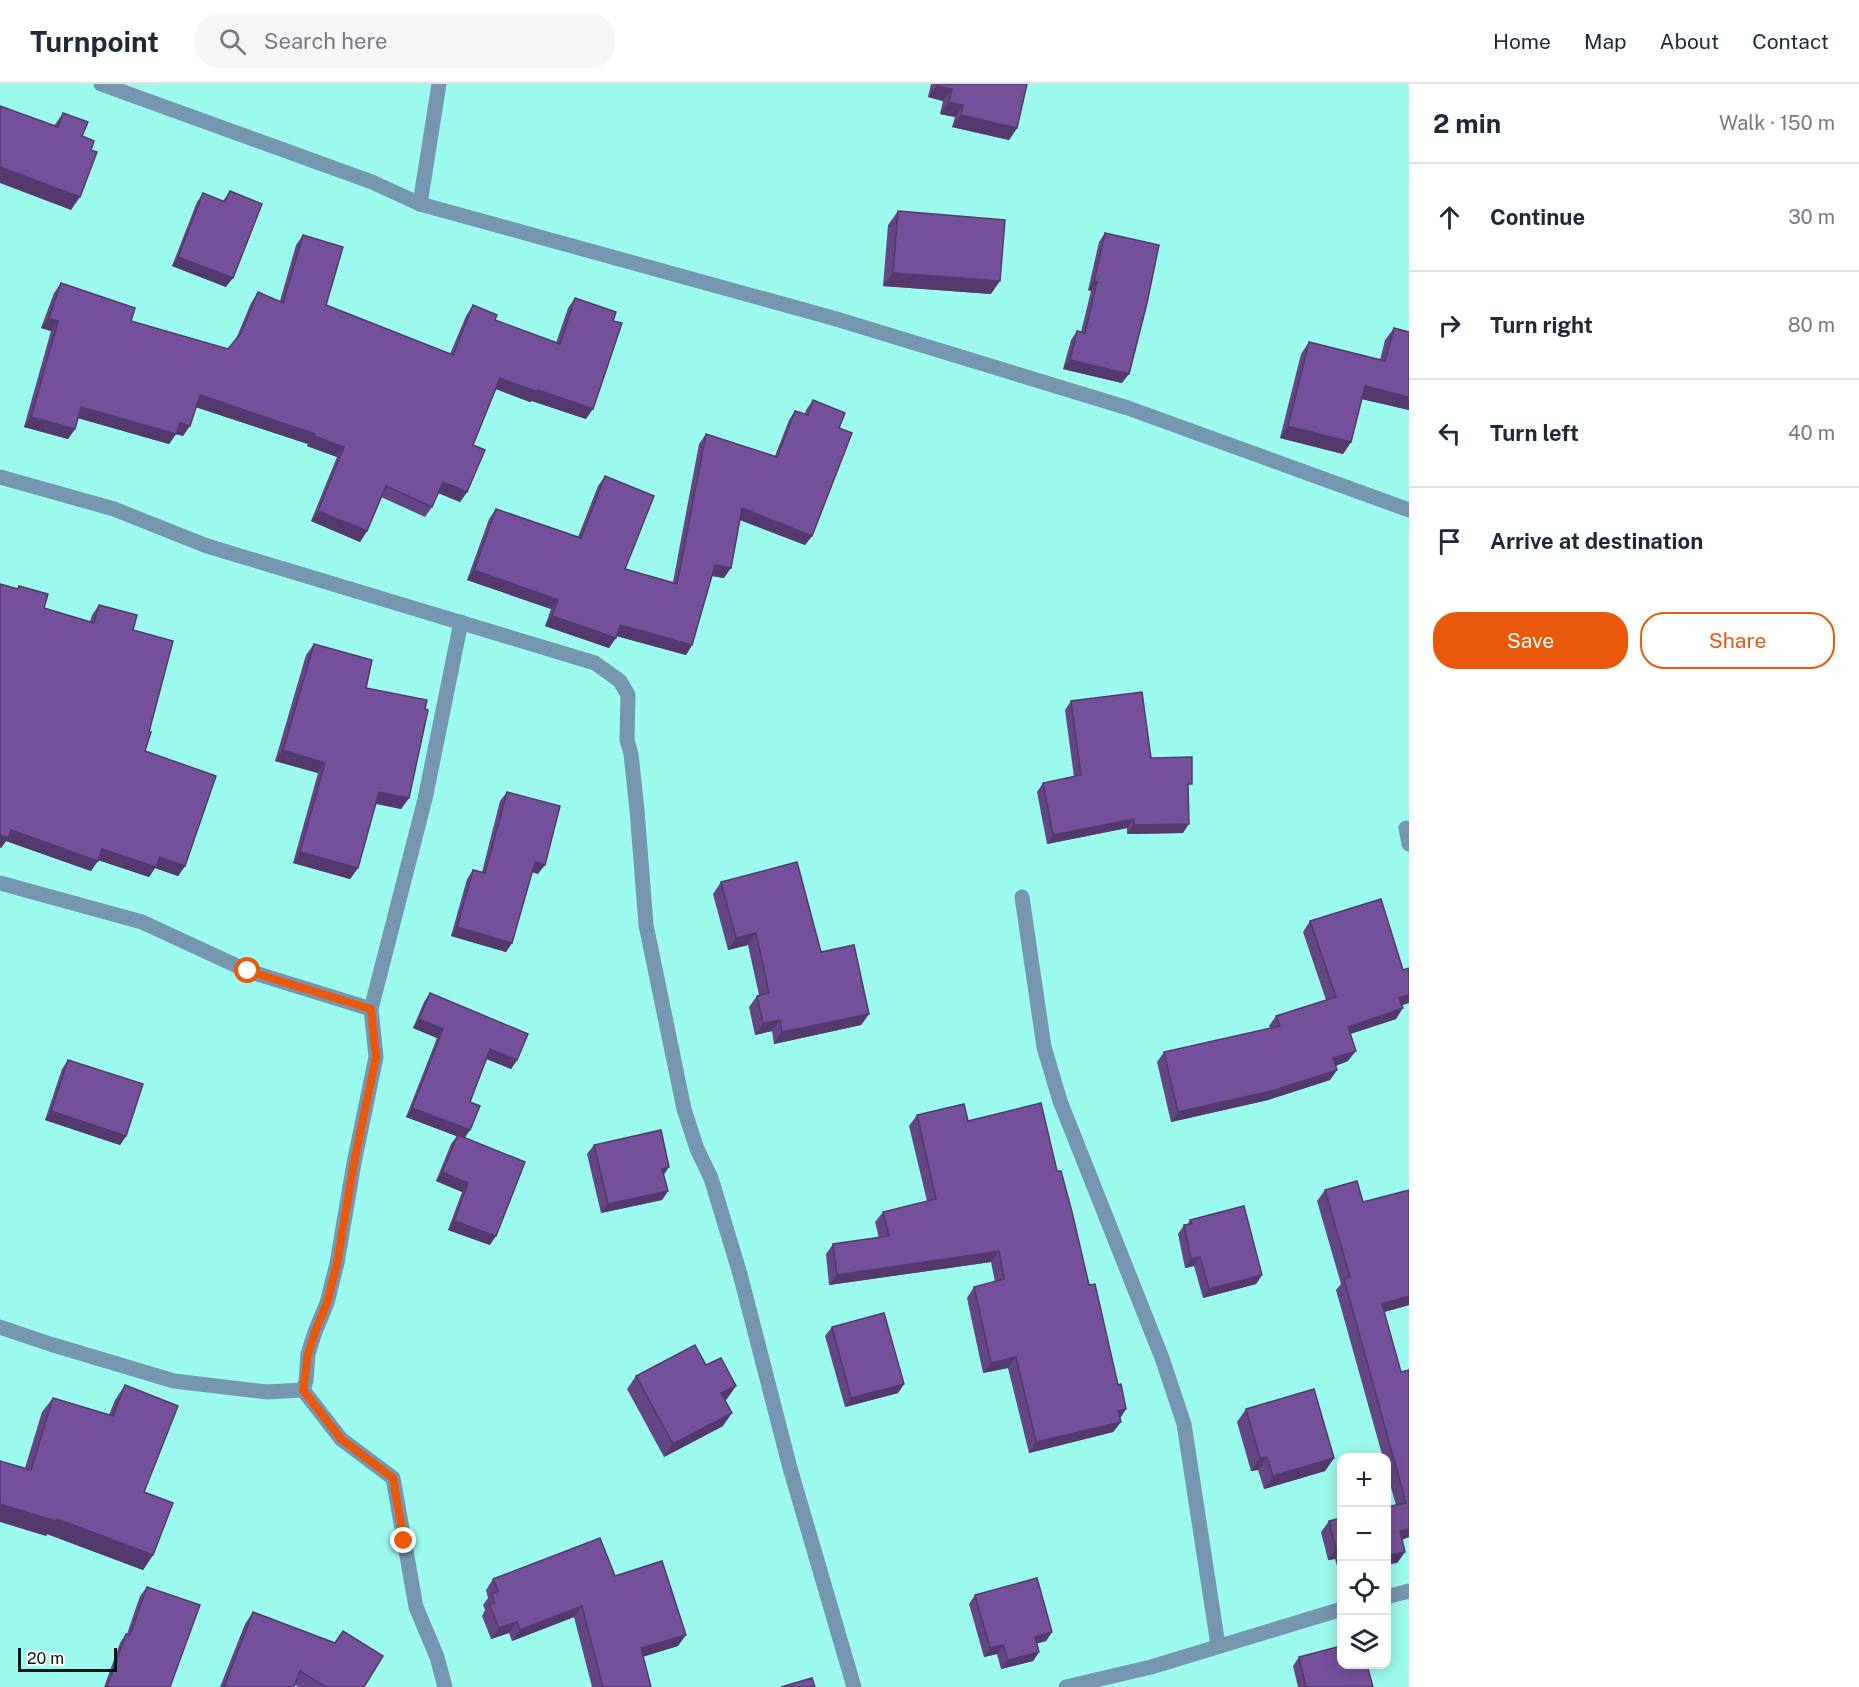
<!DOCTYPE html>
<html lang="en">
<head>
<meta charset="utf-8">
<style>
  :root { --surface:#fff; --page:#f6f6f7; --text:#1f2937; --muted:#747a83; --line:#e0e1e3; --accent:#ea580c }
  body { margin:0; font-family:"Public Sans",sans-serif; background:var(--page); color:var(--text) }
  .controls { position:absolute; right:18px; bottom:18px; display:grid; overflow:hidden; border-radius:12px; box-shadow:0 3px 15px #0003 }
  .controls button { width:54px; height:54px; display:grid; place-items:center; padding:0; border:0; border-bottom:2px solid var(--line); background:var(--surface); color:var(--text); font:30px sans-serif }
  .scale { position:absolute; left:18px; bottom:15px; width:99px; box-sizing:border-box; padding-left:6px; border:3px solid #001815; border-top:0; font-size:16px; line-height:21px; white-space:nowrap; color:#001815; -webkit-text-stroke:4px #fff; paint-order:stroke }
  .stop { position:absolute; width:18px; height:18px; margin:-14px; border:4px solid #ea580c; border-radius:50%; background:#fff }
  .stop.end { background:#ea580c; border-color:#fff; box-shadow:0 2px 6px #0008 }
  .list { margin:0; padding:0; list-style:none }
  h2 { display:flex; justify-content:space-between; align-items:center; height:78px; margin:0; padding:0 24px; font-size:26px }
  h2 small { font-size:20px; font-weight:400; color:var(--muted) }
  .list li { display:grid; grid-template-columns:39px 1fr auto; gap:18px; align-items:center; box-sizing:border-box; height:108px; padding:0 24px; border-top:2px solid var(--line) }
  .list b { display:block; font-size:22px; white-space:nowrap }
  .list em { font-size:20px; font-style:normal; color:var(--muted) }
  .actions { display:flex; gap:12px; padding:18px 24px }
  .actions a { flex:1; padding:14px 0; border:2px solid var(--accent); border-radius:24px; text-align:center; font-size:21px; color:var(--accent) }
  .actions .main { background:var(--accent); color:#fff }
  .icon { flex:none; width:33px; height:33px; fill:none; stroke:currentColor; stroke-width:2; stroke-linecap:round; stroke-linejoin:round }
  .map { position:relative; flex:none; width:1409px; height:1603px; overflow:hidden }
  header { display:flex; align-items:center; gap:36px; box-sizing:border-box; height:84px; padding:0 30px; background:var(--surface); border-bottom:2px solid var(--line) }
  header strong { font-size:28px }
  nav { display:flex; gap:33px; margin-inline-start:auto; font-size:21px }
  .search { width:420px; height:54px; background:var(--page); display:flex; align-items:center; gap:15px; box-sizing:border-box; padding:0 21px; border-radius:24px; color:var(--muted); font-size:22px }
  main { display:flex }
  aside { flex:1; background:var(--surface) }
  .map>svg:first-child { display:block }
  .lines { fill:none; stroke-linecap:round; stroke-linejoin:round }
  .minor { stroke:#7695b0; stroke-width:15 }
  .wall { fill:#654685 }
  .shaded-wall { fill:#53396c }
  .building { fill:#76519b; stroke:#53396c; stroke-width:1.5 }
  .route { stroke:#ea580c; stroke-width:8 }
</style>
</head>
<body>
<header>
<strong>Turnpoint</strong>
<div class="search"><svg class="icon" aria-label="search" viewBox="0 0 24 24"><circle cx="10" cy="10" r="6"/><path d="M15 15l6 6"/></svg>Search here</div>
<nav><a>Home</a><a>Map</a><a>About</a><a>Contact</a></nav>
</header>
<main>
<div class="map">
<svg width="1409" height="1603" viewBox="0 0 1409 1603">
  <rect width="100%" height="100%" fill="#9cfaee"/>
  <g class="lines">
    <g class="minor">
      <path d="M101,0l271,98 48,22 413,114 295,90 281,102"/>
      <path d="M420,120l19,-120"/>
      <path d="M0,393l114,32 93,37 388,117 25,18 8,14 -1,45 4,14 6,56 9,115 38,184 13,40 14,29 29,96 50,194 64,219"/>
      <path d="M1406,744l3,16"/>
      <path d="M0,799l142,39 106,49 123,38"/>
      <path d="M1022,813l22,150 16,54 102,257 22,66 34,221"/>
      <path d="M0,1243l50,17 124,37 93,11 36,-2"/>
      <path d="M303,1306l3,-9 2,-27 7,-22 12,-29 10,-40 17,-100 22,-106 -5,-48 54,-210 36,-177"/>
      <path d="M303,1306l38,49 52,39 23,129 21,50 8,30"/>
      <path d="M1386,1513l23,-6"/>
      <path d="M1066,1603l85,-20 191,-58"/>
    </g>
  </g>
  <g class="wall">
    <path d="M931,0h96l-10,44 -8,12 -57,-13 3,-10 -15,-3 3,-13 -15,-4z"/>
    <path d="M63,29l19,23 -11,74 -17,-84z"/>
    <path d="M230,107l-4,96 -54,-21 25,-64 6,-9 20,8z"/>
    <path d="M898,127l93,83 -108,-8 5,-61z"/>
    <path d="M1105,149l17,150 -59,-14 8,-29 6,-9 4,1 10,-41 -3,-1 11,-48z"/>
    <path d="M303,151l23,70 124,49 16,-38 7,-11 22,15 61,23 12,-35 7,-10 11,121 -54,-18 -2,1 -34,-13 -23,56 -6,47 -7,10 -22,-9 -6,14 -7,10 -44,-20 -14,34 -7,11 -49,-21 26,-64 -30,-11 1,-2 -112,-37 -13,29 -7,-2 -7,10 -91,-26 -3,11 -7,10 -44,-12 27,-96 -10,-3 13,-35 7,-10 70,38 97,28 8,-10 15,-36 7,-11 22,9 16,-56z"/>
    <path d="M1394,244l15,82 -47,-11 -11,43 -8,12 -63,-16 21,-84 8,-12 71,18 5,-20z"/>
    <path d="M813,316l26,28 -27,108 -7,9 -65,-25 -16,58 -12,-2 -20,69 -6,10 -70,-19 -7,12 -64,-22 6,-17 -84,-29 22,-61 7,-10 82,28 20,-51 7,-10 20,93 48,13 26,-138 7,-10 69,22 14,-36 6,-9 10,3 1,-4z"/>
    <path d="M0,500l17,5 2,-3 25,22 46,14 2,-7 7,-10 34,25 16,102 -4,19 40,115 -7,10 -23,-8 -6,9 -51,-17 -7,11 -85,-30 -5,7 -1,-1z"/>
    <path d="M314,560l52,44 59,21 -16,89 -8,11 -26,-6 -17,65 -8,11 -57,-16 25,-90 -43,-12 31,-106z"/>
    <path d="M1071,617l80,57 37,31 -5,44 -56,1v-6l-80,16 -10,-52 6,-9 31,-6 -9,-67z"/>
    <path d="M507,708l31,82 -6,-2 -20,71 -6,9 -55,-16 16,-57 6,-9 9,2 18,-71z"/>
    <path d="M721,798l100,70 48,62 -8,11 -87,19 -2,-13 -17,4 -6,-28 8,-11 2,-1 -11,-50 -20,5 -15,-56z"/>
    <path d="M1310,837l92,85 -6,13 -46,15 -2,27 -12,5 1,4 -7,10 -62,20 -97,22 -14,-60 7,-10 106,-24 -1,-2 7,-10 50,-16 -23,-68z"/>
    <path d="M430,909l87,67 -6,9 -24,-10 -17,43 -5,36 25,107 -42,-15 14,-38 -26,-11 15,-37 6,-8 -51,-19 31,-79 -24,-10 11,-26z"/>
    <path d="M68,976l58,76 -6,9 -75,-25 17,-51z"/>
    <path d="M917,1031l51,6 89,50 61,214 8,24 -6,9 1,4 -8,10 -84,21 -21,-85 -25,5 -16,-75 7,-11 21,-5 -4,-20 -162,23 -3,-31 7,-10 46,-6 -4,-16 8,-10 44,-11 -18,-75z"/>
    <path d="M594,1061l70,30 4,16 -6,9 -61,13 -14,-59z"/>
    <path d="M1325,1106l38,12 46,-12v115l-25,7 17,60 8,-2v167l-7,3 3,12 -8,11 -1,-58 -10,-35v-12h-3l-47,-168 5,-6 -24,-83z"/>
    <path d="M1190,1136l72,55 -6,9 -53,14 -9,-32 -9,2 -7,-34 6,-9h3z"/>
    <path d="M832,1243l72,57 -6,9 -53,14 -20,-71z"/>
    <path d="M706,1281l21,34 -2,1 -2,26 -59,31 -37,-68 9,-13z"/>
    <path d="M125,1301l19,107 9,63 -10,15 -96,-36 -1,2 -21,-68 17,-56 11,-14 56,17 6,-15z"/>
    <path d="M1246,1325l88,49 -9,13 -61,18 -6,-19 -7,1 -14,-49z"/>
    <path d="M1341,1434v58l-1,1 -5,-18 -7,1 -7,-28 8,-11z"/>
    <path d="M615,1492l63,70 -35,10 8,31h-59l-18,-70 -62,24 -3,-8 -18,6 -9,-23 3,-6 -2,-5 5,-7 -2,-8 7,-11z"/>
    <path d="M147,1503l23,100h-66l16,-44 6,-9h1l13,-38z"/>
    <path d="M975,1511l77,37 -6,9 -9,2 2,9 -6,9 -32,8 -4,-15 -13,3 -15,-53z"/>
    <path d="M253,1528l81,31 9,-12 21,56h-66l-3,-2 -1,2h-74l25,-63z"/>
    <path d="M1299,1573l74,30h-75l-5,-21z"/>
  </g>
  <g class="shaded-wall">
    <path d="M937,2l15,3 -9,12 -15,-4z"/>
    <path d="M949,18l14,3 -8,12 -15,-3z"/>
    <path d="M961,31l56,13 -8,12 -57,-13z"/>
    <path d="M0,83l80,30 -9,13 -71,-27z"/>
    <path d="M178,173l55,21 -7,9 -54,-21z"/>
    <path d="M893,189l107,8 -9,13 -108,-8z"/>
    <path d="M1094,197l3,1 -6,9 -3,-1z"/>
    <path d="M49,234l9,3 -7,10 -10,-3z"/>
    <path d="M1070,276l59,14 -7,9 -59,-14z"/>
    <path d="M500,294l93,31 -7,10 -54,-18 -2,1 -37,-14z"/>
    <path d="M1365,302l44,11v13l-52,-12z"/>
    <path d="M200,311l115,39 -7,10 -116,-38z"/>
    <path d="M81,323l99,16 10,3 -7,10 -7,-2 -7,10 -95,-27z"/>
    <path d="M31,333l44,12 -7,10 -44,-12z"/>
    <path d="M1288,342l63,16 -8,12 -63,-16z"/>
    <path d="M314,352l30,11 -7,10 -30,-11z"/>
    <path d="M443,398l24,10 -7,10 -24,-10z"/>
    <path d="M742,424l70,28 -7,9 -70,-27z"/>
    <path d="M318,427l49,20 -7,11 -49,-21z"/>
    <path d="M715,481l16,3 -7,10 -16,-3z"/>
    <path d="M474,486l84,30 -7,9 -84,-29z"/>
    <path d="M552,532l64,22 -7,10 -64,-22z"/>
    <path d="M620,541l72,20 -6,10 -73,-20z"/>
    <path d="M283,666l42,13 -7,10 -43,-12z"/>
    <path d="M379,708l30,6 -8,11 -30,-6z"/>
    <path d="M1134,735l-7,9 -80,16 6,-9z"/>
    <path d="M1189,740l-6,9 -56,1 7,-9z"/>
    <path d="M11,746l87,31 -7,10 -85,-30 -5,7 -1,-1v-12z"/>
    <path d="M102,765l58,8 25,9 -7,10 -23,-8 -6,9 -54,-18z"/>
    <path d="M300,768l58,16 -8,11 -57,-16z"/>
    <path d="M535,778l10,3 -7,9 -9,-3z"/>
    <path d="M457,843l55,16 -6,9 -55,-16z"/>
    <path d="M756,849l-8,12 -20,5 8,-12z"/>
    <path d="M1409,911v8l-17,6 7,-11z"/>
    <path d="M1403,924l-7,11 -55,18 7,-10z"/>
    <path d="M869,930l-8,11 -87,19 8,-12z"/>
    <path d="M419,935l24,10 -6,9 -24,-10z"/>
    <path d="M780,936l-8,11 -17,4 8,-12z"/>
    <path d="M490,965l27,11 -6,9 -27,-11z"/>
    <path d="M1356,967l-8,10 -22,8 7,-11z"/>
    <path d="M1337,986l-7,10 -62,20 -97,22 7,-10z"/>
    <path d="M412,1024l58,22 -6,9 -58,-22z"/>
    <path d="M51,1027l75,25 -6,9 -75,-25z"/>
    <path d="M669,1083l-6,9 -1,-7z"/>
    <path d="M442,1088l26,11 -6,9 -26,-11z"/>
    <path d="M668,1107l-6,9 -61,13 7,-9z"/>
    <path d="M454,1137l42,15 -6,9 -42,-15z"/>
    <path d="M999,1167l-8,11 -162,23 8,-10z"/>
    <path d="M1200,1173l-6,9 -9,2 6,-9z"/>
    <path d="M1262,1191l-6,9 -53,14 6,-9z"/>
    <path d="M1409,1212v9l-35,10 8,-11z"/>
    <path d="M1016,1273l-8,11 -25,5 8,-10z"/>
    <path d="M904,1300l-6,9 -53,14 6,-9z"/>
    <path d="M736,1302l-9,13 -15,7 9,-13z"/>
    <path d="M1126,1325l-7,11 -1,-9z"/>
    <path d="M732,1329l-9,13 -59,31 9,-13z"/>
    <path d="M1121,1338l-8,10 -84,21 7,-11z"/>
    <path d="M1267,1373l-9,13 -7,1 9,-13z"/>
    <path d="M1334,1374l-9,13 -61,18 9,-13z"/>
    <path d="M0,1420l57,15 96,36 -10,15 -96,-36 -1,2 -46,-14z"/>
    <path d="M1409,1445v8l-17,5 8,-11z"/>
    <path d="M1341,1464v1l-6,10 -7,1 8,-11z"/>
    <path d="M1405,1468l-8,11 -11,2v-9z"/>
    <path d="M582,1522l-8,11 -62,24 8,-11z"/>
    <path d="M517,1538l-8,11 -18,6 8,-11z"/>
    <path d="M1052,1548l-6,9 -17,5 6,-9z"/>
    <path d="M686,1551l-8,11 -45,14 8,-12z"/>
    <path d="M1003,1561l-6,9 -13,3 6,-9z"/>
    <path d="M1039,1568l-6,9 -32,8 7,-9z"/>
  </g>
  <g class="building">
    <path d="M937,0h90l-10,44 -56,-13 2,-10 -14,-3 3,-13 -15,-3z"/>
    <path d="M0,22l58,21 5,-14 25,9 -6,14 12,5 -3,9 6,2 -17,45 -80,-30z"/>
    <path d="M230,107l32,13 -29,74 -55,-21 25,-64 22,9z"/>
    <path d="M898,127l107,9 -5,61 -107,-8z"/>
    <path d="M1105,149l54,12 -12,58 -18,71 -59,-14 7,-29 8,2 12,-51 -3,-1z"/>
    <path d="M303,151l40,12 -17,58 127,50 20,-50 24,10 -2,5 65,24 15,-46 41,14 -3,9 9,2 -29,86 -55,-19v2l-38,-14 -27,67 12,5 -18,42 -24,-10 -11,25 -46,-21 -19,45 -49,-20 26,-64 -30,-11 1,-2 -115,-39 -10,31 -10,-3 -4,11 -95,-27 -6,22 -44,-12 27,-96 -9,-3 12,-35 74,25 -4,13 97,28 13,-16 17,-41 25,11z"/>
    <path d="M1394,244l15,4v65l-44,-11 -14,56 -63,-16 21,-84 76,19z"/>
    <path d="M813,316l32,13 -6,15 13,5 -40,103 -70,-28 -11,60 -16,-3 -23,80 -72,-20 -4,13 -64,-22 6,-16 -84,-30 22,-61 85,29 24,-62 49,20 -29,73 52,15 29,-150 71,23 18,-46 13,4z"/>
    <path d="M0,500l18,5 1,-3 29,8 -4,14 50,15 5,-18 38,10 -4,15 40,11 -24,91h2l-6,19 71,25 -31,90 -25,-9 -4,10 -54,-18 -4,12 -87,-31 -3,8 -8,-3z"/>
    <path d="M314,560l58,16 -6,28 61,12 -2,9 3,1 -19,88 -30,-6 -21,76 -58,-16 25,-89 -42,-13z"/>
    <path d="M1142,608l9,66 41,-1v27h-4l1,40 -55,1v-6l-81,16 -10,-52 38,-8 -10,-74z"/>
    <path d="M507,708l53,14 -15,59 -10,-3 -23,81 -55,-16 16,-57 12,3z"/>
    <path d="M797,778l24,90 33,-7 15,69 -87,18 -2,-12 -17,3 -6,-27 12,-3 -13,-60 -20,5 -15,-56z"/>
    <path d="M1381,815l22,71 6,-2v27l-10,3 4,10 -55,19 8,24 -23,7 4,12 -62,20 -97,22 -14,-60 116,-26 -4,-10 60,-19 -26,-76z"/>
    <path d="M430,909l98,41 -11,26 -27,-11 -20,53 10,4 -10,24 -58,-22 31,-79 -24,-10z"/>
    <path d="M68,976l75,24 -17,52 -75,-25z"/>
    <path d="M1041,1019l16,68h4l11,41 17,73 6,-1 23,101 3,-1 5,25 -8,2 3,11 -85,20 -20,-85 -25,6 -17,-76 30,-8 -5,-28 -162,24 -4,-31 56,-8 -6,-24 53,-13 -19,-84 47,-11 4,17z"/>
    <path d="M661,1046l8,37 -7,2 6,22 -60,13 -14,-59z"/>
    <path d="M458,1051l67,27 -29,74 -42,-15 14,-38 -26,-11z"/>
    <path d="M1357,1097l6,21 46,-12v106l-27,8 19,68 8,-2v159l-9,2 5,21 -19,4v-49l20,-4 -62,-224 6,-2 -25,-87z"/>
    <path d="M1244,1122l18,69 -53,14 -9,-32 -9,2 -7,-34 8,-1 -2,-4z"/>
    <path d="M884,1229l20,71 -53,14 -19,-71z"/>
    <path d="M695,1261l11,20 15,-7 15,28 -15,7 11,20 -59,31 -37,-68z"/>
    <path d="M125,1301l53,21 -34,86 29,11 -20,52 -96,-36 -1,2 -56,-17v-43l31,9 22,-72 60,18z"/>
    <path d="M1314,1305l20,69 -61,18 -6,-19 -7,1 -14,-49z"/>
    <path d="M1341,1434v30l-5,1 -7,-28z"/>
    <path d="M600,1454l15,38 47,-15 24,74 -45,13 10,39h-48l-21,-81 -62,24 -3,-8 -18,6 -10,-24 6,-1 -4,-9 7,-3 -5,-12z"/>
    <path d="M1037,1494l15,54 -17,5 4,15 -31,8 -5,-15 -13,3 -15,-53z"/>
    <path d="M147,1503l53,18 -30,82h-63l19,-53 4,1z"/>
    <path d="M253,1528l82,31 8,-12 40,25 -19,31h-38l-26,-16 -6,16h-70z"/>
    <path d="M1341,1562v19h26l6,22h-67l-7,-30z"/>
    <path d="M812,1594l3,9h-34z"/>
  </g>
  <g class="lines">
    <path class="route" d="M248,887l123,38 5,48 -22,106 -17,100 -10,40 -12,29 -7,22 -5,36 38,49 52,39 11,63"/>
  </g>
</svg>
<div class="controls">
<button>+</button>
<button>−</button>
<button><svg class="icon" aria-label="locate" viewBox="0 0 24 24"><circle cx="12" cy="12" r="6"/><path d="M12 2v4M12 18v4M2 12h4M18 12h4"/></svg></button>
<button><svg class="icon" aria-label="layers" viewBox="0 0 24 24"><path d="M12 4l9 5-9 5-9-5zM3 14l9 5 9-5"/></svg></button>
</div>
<div class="scale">20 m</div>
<div class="stop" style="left:248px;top:887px"></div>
<div class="stop end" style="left:404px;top:1457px"></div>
</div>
<aside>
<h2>2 min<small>Walk · 150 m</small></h2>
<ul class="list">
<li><svg class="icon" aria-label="ahead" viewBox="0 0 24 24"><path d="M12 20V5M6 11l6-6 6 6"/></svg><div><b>Continue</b></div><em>30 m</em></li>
<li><svg class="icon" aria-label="right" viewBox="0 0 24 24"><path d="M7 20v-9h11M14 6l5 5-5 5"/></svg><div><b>Turn right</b></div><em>80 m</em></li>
<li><svg class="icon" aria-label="left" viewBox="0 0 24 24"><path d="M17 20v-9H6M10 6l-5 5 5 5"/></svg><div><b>Turn left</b></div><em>40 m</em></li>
<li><svg class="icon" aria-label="arrive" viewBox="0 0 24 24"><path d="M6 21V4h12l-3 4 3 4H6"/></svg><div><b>Arrive at destination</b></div></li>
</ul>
<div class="actions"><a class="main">Save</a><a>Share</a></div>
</aside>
</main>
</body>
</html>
